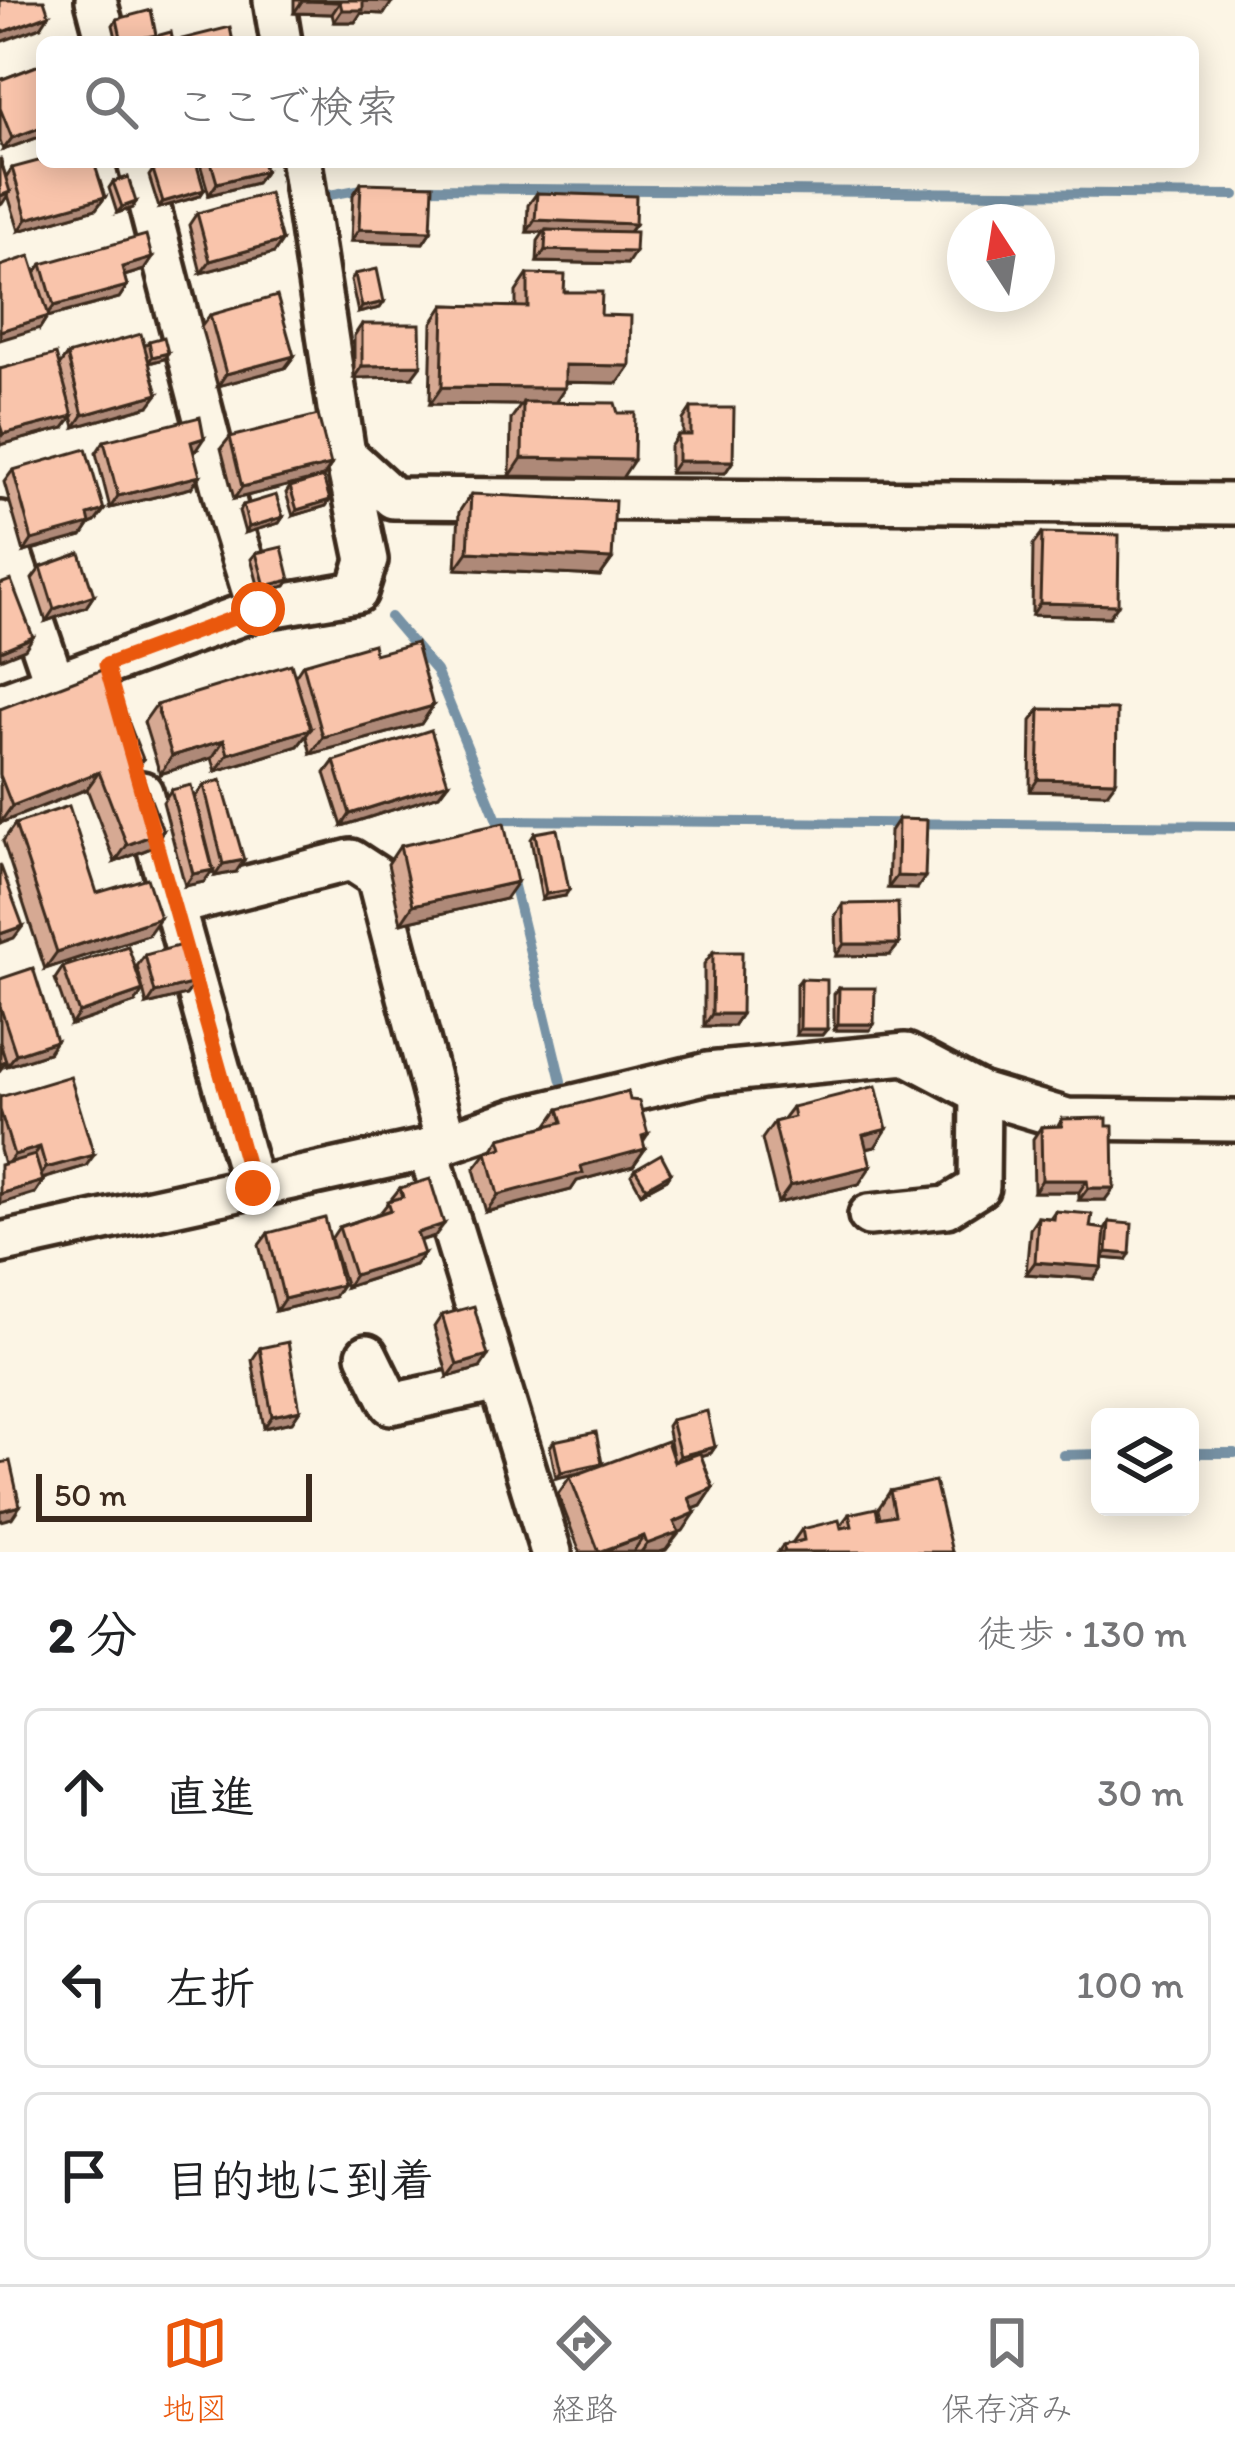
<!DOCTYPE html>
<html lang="ja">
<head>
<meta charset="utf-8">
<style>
  :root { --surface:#fff; --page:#f6f6f6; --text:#202124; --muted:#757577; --line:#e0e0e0; --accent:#ea580c }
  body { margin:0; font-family:Itim,"Klee One",sans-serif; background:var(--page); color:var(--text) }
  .controls { position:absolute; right:36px; bottom:36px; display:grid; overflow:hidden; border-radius:18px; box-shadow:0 6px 30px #0003 }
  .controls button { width:108px; height:108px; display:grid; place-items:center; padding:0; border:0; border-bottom:3px solid var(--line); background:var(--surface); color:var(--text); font:60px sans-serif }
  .compass { position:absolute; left:947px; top:204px; width:108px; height:108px; border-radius:50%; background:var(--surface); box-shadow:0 6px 30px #0003; rotate:348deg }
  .scale { position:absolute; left:36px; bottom:30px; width:276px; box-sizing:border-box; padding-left:12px; border:6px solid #3b2a1e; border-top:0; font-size:33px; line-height:42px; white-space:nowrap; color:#3b2a1e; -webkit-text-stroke:9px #fcf5e5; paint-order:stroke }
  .stop { position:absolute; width:36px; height:36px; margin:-27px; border:9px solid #ea580c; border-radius:50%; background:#fff }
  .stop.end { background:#ea580c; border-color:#fff; box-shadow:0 3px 12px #0008 }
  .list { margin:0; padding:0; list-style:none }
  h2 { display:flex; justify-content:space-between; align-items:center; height:156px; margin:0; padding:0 48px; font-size:51px }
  h2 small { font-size:39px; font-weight:400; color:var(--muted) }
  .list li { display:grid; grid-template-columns:78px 1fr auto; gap:36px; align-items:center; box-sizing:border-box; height:168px; margin:0 24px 24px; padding:0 24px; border:3px solid var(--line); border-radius:18px }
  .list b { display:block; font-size:45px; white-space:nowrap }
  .list em { font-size:39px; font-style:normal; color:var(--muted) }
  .icon { flex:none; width:66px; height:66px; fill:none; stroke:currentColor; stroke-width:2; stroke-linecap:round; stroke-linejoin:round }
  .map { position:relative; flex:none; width:1235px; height:1552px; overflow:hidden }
  .search { position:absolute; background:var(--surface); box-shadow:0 6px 30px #0003; left:36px; right:36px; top:36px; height:132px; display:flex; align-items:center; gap:30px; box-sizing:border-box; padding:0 42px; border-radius:18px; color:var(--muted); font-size:45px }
  .sheet { height:732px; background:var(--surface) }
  nav { display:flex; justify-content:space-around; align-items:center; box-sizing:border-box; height:168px; border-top:3px solid var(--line); background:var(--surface); font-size:33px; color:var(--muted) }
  nav a { display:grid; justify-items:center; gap:6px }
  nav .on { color:var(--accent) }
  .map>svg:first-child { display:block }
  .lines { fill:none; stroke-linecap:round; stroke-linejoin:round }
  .stream { stroke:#7792a5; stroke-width:10 }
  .minor-casing { stroke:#3b2a1e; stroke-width:48 }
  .minor { stroke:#fcf5e5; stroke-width:39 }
  .wall { fill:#d6a993; stroke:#3b2a1e; stroke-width:3 }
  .shaded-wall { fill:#ae8978; stroke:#3b2a1e; stroke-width:3 }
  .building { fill:#f9c4ab; stroke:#3b2a1e; stroke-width:3 }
  .route { stroke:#ea580c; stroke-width:15 }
</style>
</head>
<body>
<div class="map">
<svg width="1235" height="1552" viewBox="0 0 1235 1552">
  <rect width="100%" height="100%" fill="#fcf5e5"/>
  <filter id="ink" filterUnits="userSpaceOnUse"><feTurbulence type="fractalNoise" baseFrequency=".00833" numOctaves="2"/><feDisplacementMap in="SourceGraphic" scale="24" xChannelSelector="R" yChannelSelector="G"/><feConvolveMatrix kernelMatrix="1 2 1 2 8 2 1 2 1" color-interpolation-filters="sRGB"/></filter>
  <g filter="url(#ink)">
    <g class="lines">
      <g class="stream">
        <path d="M422,188l813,7"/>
        <path d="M324,196l44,-8"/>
        <path d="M390,617l46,54 63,154"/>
        <path d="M497,820l738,6"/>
        <path d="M512,878l49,203"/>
        <path d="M1190,1453h45"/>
        <path d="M1063,1455l37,-1"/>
      </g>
      <defs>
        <g id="minor">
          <path d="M96,0l11,42"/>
          <path d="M274,0l7,42"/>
          <path d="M138,162l92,357 28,90"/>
          <path d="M301,162l44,292 48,44 842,6"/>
          <path d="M0,522l55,162"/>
          <path d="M0,704l258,-95 99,-17 10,-32 -22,-106"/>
          <path d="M142,792l111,396"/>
          <path d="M174,905l177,-45 26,17 69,266"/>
          <path d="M428,1149l88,-30 192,-46 198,-19 74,39 87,26 168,2"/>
          <path d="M869,1215l78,-8 32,-20 1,-94"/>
          <path d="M0,1243l428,-94 123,403"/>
          <path d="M367,1355l24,49 107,-23"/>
        </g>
      </defs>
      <use href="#minor" class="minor-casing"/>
      <use href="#minor" class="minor"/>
    </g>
    <g class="wall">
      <path d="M294,0h98l-8,14 -23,-1 -6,9h-21l-2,-8 -38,-1z"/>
      <path d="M117,19l56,23h-56l-4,-17z"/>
      <path d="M42,64v72l-39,14 -3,-9v-61z"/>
      <path d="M0,158l6,19 6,-9 93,29 -9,12 -77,22 -11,-36 -8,10z"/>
      <path d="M202,162h60l3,9 -9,12 -47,12 -9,-31z"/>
      <path d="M153,170l51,20 -4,6 -41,12 -10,-32z"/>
      <path d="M113,182l23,20 -4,6 -15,5 -8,-25z"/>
      <path d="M361,183l70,48 -8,12 -72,-2 2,-46z"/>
      <path d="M537,193l98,31 -6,8 -2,32 -90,-2 1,-21 6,-9h-17l1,-27z"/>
      <path d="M197,213l85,28 -8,12 -73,20 -12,-48z"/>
      <path d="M42,264l102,6 -20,6 3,10 -8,12 -72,19 -7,11 -5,-54z"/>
      <path d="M355,274l29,28 -4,6 -22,5 -7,-33z"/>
      <path d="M528,274l36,18 37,23 17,68 -53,-1 -10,20 67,76 -112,-2 1,-57 10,-14 -91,-1 2,-81 12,-18 72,2v-15z"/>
      <path d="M210,315l84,41 -9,12 -67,18 -17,-59z"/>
      <path d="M362,324l50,53 -58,1v-42z"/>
      <path d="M149,341l15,18 -15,4v43l-74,21 -3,-11 -8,12 -64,17v-76l59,-3 8,-11 77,-8z"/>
      <path d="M691,408l42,53 -8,12h-55v-26l8,-12h5v-15z"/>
      <path d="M230,437l101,28 -8,12 -89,22 -13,-51z"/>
      <path d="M104,441l92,9 -2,1 -3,37 -81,20 -14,-55z"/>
      <path d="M13,470l91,40 -9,12 -5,2 -8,12 -58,16 -20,-70z"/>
      <path d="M290,487l40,13 -4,6 -33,10 -7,-23z"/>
      <path d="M471,494l141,65 -12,17 -144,-7 3,-57z"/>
      <path d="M243,505l40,12 -4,6 -34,10 -6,-22z"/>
      <path d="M1042,533l67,84 -77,-2 1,-70z"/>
      <path d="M256,553l34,27 -4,6 -26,6 -9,-33z"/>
      <path d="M41,567l53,28 -8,12 -40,14 -14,-42z"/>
      <path d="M375,654l58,52 -12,18 -110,30 -5,-19 -8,11 -82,25 -4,-13 -52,16 -16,-52 12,-17 139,-29 8,-12z"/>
      <path d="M0,709l143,50 -5,7 13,82 -36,14 -28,-73 -87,34z"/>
      <path d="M1040,709l67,84 -77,-2 1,-70z"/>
      <path d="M334,761l114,22 -9,12 -97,31 -17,-53z"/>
      <path d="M204,785l32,87 -21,4 -20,-79z"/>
      <path d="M171,790l42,80 -9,12 -19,4 -22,-84z"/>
      <path d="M898,819l19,70 -29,-1 2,-57z"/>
      <path d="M15,824l82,69 51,42 -103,34 -42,-128z"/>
      <path d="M535,833l30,63 -23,4 -11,-61z"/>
      <path d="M400,846l105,53 -104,24 -13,-59z"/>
      <path d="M843,904l56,40 -9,11 -54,1 -1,-40z"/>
      <path d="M713,952l28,62 -8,12h-29v-62z"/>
      <path d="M145,955l50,28 -9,12 -39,10 -10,-39z"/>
      <path d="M63,967l72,36 -64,22 -16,-46z"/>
      <path d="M0,979l48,74 -41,13 -1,-4 -6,8z"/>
      <path d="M801,979l26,50 -5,6h-26v-50z"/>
      <path d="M839,988l35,36 -4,6h-36v-36z"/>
      <path d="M0,1097l86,69 -43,13v2l-8,12 -31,-29 -4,-14z"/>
      <path d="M792,1107l83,40 -8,2 -8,35 -81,19 -16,-64 12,-17 8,-2z"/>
      <path d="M559,1109l84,33 2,7 -12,17 -56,15 -6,9 -85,22 -12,-43 13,-17 5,-1 8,-13 47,-12z"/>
      <path d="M1062,1119l43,81h-26v-8h-45l-1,-53 8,-12 17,-1z"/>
      <path d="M635,1169l36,4 -4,6 -26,14 -10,-18z"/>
      <path d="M400,1188l35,48 -15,5 -5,24 -69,22 -15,-48 8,-12 41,-14z"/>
      <path d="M1055,1211l35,16 15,2 4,-7 17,38 -23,-2 -1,9 -8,12 -68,-5 4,-45 8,-12 12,1z"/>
      <path d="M268,1233l66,64 -58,14 -17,-66z"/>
      <path d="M442,1315l38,53 -32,9 -14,-50z"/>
      <path d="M260,1348l40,62 -8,12 -28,6 -12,-68z"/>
      <path d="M671,1420l44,27 -4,6 -10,3 12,32 -12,18 -8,3 2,4 -29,37 -6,2h-80l-22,-58 12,-17 13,-5 -27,6 -6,-31 4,-6 46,25 74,-4 -7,-36z"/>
      <path d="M890,1491l62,61h-174l5,-7 9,-2 10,-14 38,-3 9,-12 31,4 -2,-9z"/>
    </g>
    <g class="shaded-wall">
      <path d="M302,1l38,1 -8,12 -38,-1z"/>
      <path d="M363,1l29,1 -8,12 -23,-1 -6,9h-21l8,-12z"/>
      <path d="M49,15l-8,12 -41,15v-9z"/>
      <path d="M42,127v9l-39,14 9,-12z"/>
      <path d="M265,171l-9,12 -47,12 8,-12z"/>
      <path d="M204,190l-4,6 -41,12 4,-6z"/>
      <path d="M10,192l-8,12 -2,1v-9z"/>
      <path d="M105,197l-9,12 -77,22 8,-12z"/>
      <path d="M136,202l-4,6 -15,5 5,-6z"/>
      <path d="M535,220l100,4 -9,12 -80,-6 -2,2h-17z"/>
      <path d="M359,229l72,2 -8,12 -72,-2z"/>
      <path d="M282,241l-8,12 -73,20 9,-12z"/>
      <path d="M545,250l90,2 -8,12 -90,-2z"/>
      <path d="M152,258l-8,12 -30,9 8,-12z"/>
      <path d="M127,286l-8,12 -72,19 -7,11 -40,12v-9l46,-14 8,-11z"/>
      <path d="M384,302l-4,6 -22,5 4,-6z"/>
      <path d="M168,353l-4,6 -16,4 4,-6z"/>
      <path d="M294,356l-9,12 -67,18 8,-12z"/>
      <path d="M421,365l-9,12 -58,1 8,-12z"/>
      <path d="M565,365l65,1 -12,17 -65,-1z"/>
      <path d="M442,387l123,1 -12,18 -30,-4 -2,3 -91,-1z"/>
      <path d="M158,394l-9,12 -74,21 8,-12z"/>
      <path d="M73,416l-9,12 -64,17v-7l3,-4z"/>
      <path d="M204,438l-8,12 -13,4 8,-12z"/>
      <path d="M522,458l112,2 -12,18 -112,-2z"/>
      <path d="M678,461h55l-8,12h-55z"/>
      <path d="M331,465l-8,12 -89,22 8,-12z"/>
      <path d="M200,476l-9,12 -81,20 8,-12z"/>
      <path d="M330,500l-4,6 -33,10 4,-6z"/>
      <path d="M104,510l-9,12 -9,3 4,-1 -8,12 -58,16 8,-12 56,-25z"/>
      <path d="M283,517l-4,6 -34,10 4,-6z"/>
      <path d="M468,552l144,7 -12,17 -144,-7z"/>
      <path d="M290,580l-4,6 -26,6 5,-6z"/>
      <path d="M94,595l-8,12 -40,14 8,-12z"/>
      <path d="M1040,603l78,2 -9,12 -77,-2z"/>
      <path d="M33,637l-8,12 -25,10v-8z"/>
      <path d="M433,706l-12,18 -110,30 12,-17z"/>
      <path d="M311,729l-13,17 -82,25 12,-17z"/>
      <path d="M224,740l-12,18 -52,16 12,-18z"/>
      <path d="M99,772l-12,17 -87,34 12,-17z"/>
      <path d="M1038,779l78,2 -9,12 -77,-2z"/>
      <path d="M448,783l-9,12 -97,31 8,-12z"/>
      <path d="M163,831l-12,17 -36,14 12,-17z"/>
      <path d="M244,860l-8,12 -21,4 8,-12z"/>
      <path d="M213,870l-9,12 -19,4 8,-12z"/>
      <path d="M897,876l28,1 -8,12 -29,-1z"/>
      <path d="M517,882l-12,17 -104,24 12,-18z"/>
      <path d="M569,890l-4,6 -23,4 4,-6z"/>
      <path d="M160,918l-12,17 -103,34 12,-17z"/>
      <path d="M23,926l-9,12 -14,5v-9z"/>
      <path d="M844,944h55l-9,11 -54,1z"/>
      <path d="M195,983l-9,12 -39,10 8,-12z"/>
      <path d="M143,991l-8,12 -64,22 8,-12z"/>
      <path d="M712,1014h29l-8,12h-29z"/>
      <path d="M838,1024h36l-4,6h-36z"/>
      <path d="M800,1029h27l-5,6h-26z"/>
      <path d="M56,1041l-8,12 -41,13 9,-12z"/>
      <path d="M887,1129l-12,18 -24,5 12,-17z"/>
      <path d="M648,1134l-11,17 8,-2 -12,17 -56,15 -6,9 -85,22 12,-17z"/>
      <path d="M40,1147l-8,12 -27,8 9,-12z"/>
      <path d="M94,1155l-8,11 -48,14 8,-12z"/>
      <path d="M871,1166l-12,18 -81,19 12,-17z"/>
      <path d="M671,1173l-4,6 -26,14 5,-6z"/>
      <path d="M1042,1180h45l-8,12h-45z"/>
      <path d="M43,1181l-8,12 -35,11v-10z"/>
      <path d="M1088,1188h26l-9,12h-26z"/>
      <path d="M444,1224l-9,12 -27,8 9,-11z"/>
      <path d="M1107,1252l23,2 -4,6 -24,-2z"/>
      <path d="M424,1254l-9,11 -69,22 8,-12z"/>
      <path d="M1035,1262l67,5 -8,12 -68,-5z"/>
      <path d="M342,1285l-8,12 -58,14 8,-12z"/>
      <path d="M488,1356l-8,12 -32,9 9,-12z"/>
      <path d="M300,1410l-8,12 -28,6 8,-12z"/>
      <path d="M715,1447l-4,6 -36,9 5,-6z"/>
      <path d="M602,1463l-4,6 -42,9 5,-6z"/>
      <path d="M713,1488l-12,18 -24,9 12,-17z"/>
      <path d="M20,1506l-8,12 -12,3v-10z"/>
      <path d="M695,1513l-12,18 -10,4 6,-3 -13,18 -6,2h-19l6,-8 27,-22z"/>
      <path d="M644,1536l-11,16h-31z"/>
    </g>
    <g class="building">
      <path d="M0,0h44l5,15 -49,18z"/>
      <path d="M302,0h90v2l-29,-1v9h-21l-2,-8z"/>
      <path d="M151,10l5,25 -34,7 -5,-23z"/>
      <path d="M230,27l3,15h-50l-1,-3z"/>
      <path d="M171,32l2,10h-38z"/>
      <path d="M42,64v63l-30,11 -12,-30v-28z"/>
      <path d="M0,158l10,34 -10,4z"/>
      <path d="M42,160v2h52l11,35 -78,22 -15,-51z"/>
      <path d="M176,162h20l8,28 -41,12 -10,-32z"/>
      <path d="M211,162h51l3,9 -48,12z"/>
      <path d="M128,177l8,25 -14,5 -9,-25z"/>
      <path d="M361,183l72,2 -2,46 -72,-2z"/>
      <path d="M269,193l13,48 -72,20 -13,-48z"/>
      <path d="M537,193l99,3 -1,28 -100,-4z"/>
      <path d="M546,230l90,2 -1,20 -90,-2z"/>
      <path d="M146,235l6,23 -30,9 5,19 -73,20 -12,-42z"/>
      <path d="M30,256l19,60 -49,15v-65z"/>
      <path d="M377,269l7,33 -22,5 -7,-33z"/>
      <path d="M528,274l37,1 -1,17h38l-1,23 30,1 -1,50 -65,-1v23l-123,-1 2,-82 84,2z"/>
      <path d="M277,296l17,60 -68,18 -16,-59z"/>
      <path d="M362,324h58l1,41 -59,1z"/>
      <path d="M141,334l17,60 -75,21 -16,-60z"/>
      <path d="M164,337l4,16 -16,4 -3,-16z"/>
      <path d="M56,354l17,62 -70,18 -3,-9v-56z"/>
      <path d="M523,402l92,1 3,10h17l-1,47 -112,-2z"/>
      <path d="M691,408h43l-1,53h-55v-26h13z"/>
      <path d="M318,415l13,50 -89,22 -12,-50z"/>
      <path d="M200,417l4,21 -13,4 9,34 -82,20 -14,-55z"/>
      <path d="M86,449l18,61 -16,5 2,9 -58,16 -19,-70z"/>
      <path d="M323,477l7,23 -33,10 -7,-23z"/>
      <path d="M471,494l144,7 -3,58 -144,-7z"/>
      <path d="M276,495l7,22 -34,10 -6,-22z"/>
      <path d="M1042,533l77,2 -1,70 -78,-2z"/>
      <path d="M282,547l8,33 -25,6 -9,-33z"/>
      <path d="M80,553l14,42 -40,14 -13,-42z"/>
      <path d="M11,580l22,57 -33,14v-67z"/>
      <path d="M416,643l17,63 -110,31 -20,-73 70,-20 2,10z"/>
      <path d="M291,664l20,65 -83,25 -4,-14 -52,16 -16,-51z"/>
      <path d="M107,668l36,91 -7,2 27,70 -36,14 -28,-73 -87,34 -12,-31v-66z"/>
      <path d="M1040,709l77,1 -1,71 -78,-2z"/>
      <path d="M431,730l17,53 -98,31 -16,-53z"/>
      <path d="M221,780l23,80 -21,4 -19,-79z"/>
      <path d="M191,785l22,85 -20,4 -22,-84z"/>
      <path d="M69,806l28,87 50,-15 13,40 -103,34 -42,-128z"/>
      <path d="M898,819l29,1 -2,57 -28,-1z"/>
      <path d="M504,823l13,59 -104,23 -13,-59z"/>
      <path d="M557,829l12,61 -23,4 -11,-61z"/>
      <path d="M0,864l23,62 -23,8z"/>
      <path d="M898,903l1,41h-55l-1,-40z"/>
      <path d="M185,944l10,39 -40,10 -10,-38z"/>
      <path d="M128,946l15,45 -64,22 -16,-46z"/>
      <path d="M713,952h29l-1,62h-29z"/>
      <path d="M33,968l23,73 -40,13 -16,-48v-27z"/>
      <path d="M801,979l26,1v49h-27z"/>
      <path d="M839,988h36l-1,36h-36z"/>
      <path d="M0,1042l6,20 -6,2z"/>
      <path d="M70,1076l24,79 -48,13 -6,-21 -26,8 -14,-45v-13z"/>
      <path d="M876,1086l11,43 -24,6 8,31 -81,20 -16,-64 20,-5 -2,-10z"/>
      <path d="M628,1091l2,9 9,1 9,33 -6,2 3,13 -64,17 2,7 -85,22 -11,-43 16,-4 -3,-10 63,-16 -4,-13z"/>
      <path d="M1107,1118v8h6l1,62h-26l-1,-8h-45l-1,-53 21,-1v-7z"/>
      <path d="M661,1154l10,19 -25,14 -11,-18z"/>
      <path d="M35,1155l8,26 -43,13v-29z"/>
      <path d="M430,1179l14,45 -27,9 7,21 -70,21 -15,-48 52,-17 -3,-9 15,-4 -3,-9z"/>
      <path d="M1055,1211l37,3 -2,13 15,2 -3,38 -67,-5 3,-45 16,2z"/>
      <path d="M325,1218l17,67 -58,14 -16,-66z"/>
      <path d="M1109,1222l23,2 -2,30 -23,-2z"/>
      <path d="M474,1306l14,50 -31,9 -15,-50z"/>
      <path d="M288,1342l12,68 -28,6 -12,-68z"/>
      <path d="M707,1411l8,36 -35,9 -9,-36z"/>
      <path d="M596,1432l6,31 -41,9 -7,-31z"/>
      <path d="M667,1441l7,21 26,-9 13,35 -24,10 6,15 -21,9 5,10 -32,12 -3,-8 -45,16 -29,-75z"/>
      <path d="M10,1461l10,45 -20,5v-48z"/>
      <path d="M935,1481l17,71h-167l-2,-7 21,-5 -2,-11 37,-9 2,8 11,-2 -3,-12 27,-6 2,10 17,-3 -5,-24z"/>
    </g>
  </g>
  <g class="lines" filter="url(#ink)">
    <path class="route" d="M253,1188l-147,-523 152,-56"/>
  </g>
</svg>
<div class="controls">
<button><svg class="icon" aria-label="layers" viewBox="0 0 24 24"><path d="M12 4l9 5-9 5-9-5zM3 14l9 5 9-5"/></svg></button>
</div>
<svg class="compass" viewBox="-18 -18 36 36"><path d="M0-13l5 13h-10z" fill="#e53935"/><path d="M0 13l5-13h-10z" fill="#757577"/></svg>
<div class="scale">50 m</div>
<div class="stop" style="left:258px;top:609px"></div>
<div class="stop end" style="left:253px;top:1188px"></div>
<div class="search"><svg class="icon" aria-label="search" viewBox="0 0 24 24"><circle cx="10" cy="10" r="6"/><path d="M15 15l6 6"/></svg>ここで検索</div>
</div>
<section class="sheet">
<h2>2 分<small>徒歩 · 130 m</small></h2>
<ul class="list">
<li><svg class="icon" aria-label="ahead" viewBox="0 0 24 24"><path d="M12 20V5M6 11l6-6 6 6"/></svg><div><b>直進</b></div><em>30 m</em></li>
<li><svg class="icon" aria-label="left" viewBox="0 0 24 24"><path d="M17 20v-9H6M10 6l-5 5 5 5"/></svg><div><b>左折</b></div><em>100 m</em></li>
<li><svg class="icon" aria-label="arrive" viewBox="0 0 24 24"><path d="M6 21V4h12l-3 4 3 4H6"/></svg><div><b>目的地に到着</b></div></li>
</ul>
</section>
<nav>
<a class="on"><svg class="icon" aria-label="map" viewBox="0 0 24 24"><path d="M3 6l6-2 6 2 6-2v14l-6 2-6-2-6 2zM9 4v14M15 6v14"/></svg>地図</a>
<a><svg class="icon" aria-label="directions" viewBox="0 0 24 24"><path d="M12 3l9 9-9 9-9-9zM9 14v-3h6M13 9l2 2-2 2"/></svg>経路</a>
<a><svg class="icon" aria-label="saved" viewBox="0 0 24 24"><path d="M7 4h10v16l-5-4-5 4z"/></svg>保存済み</a>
</nav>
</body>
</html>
